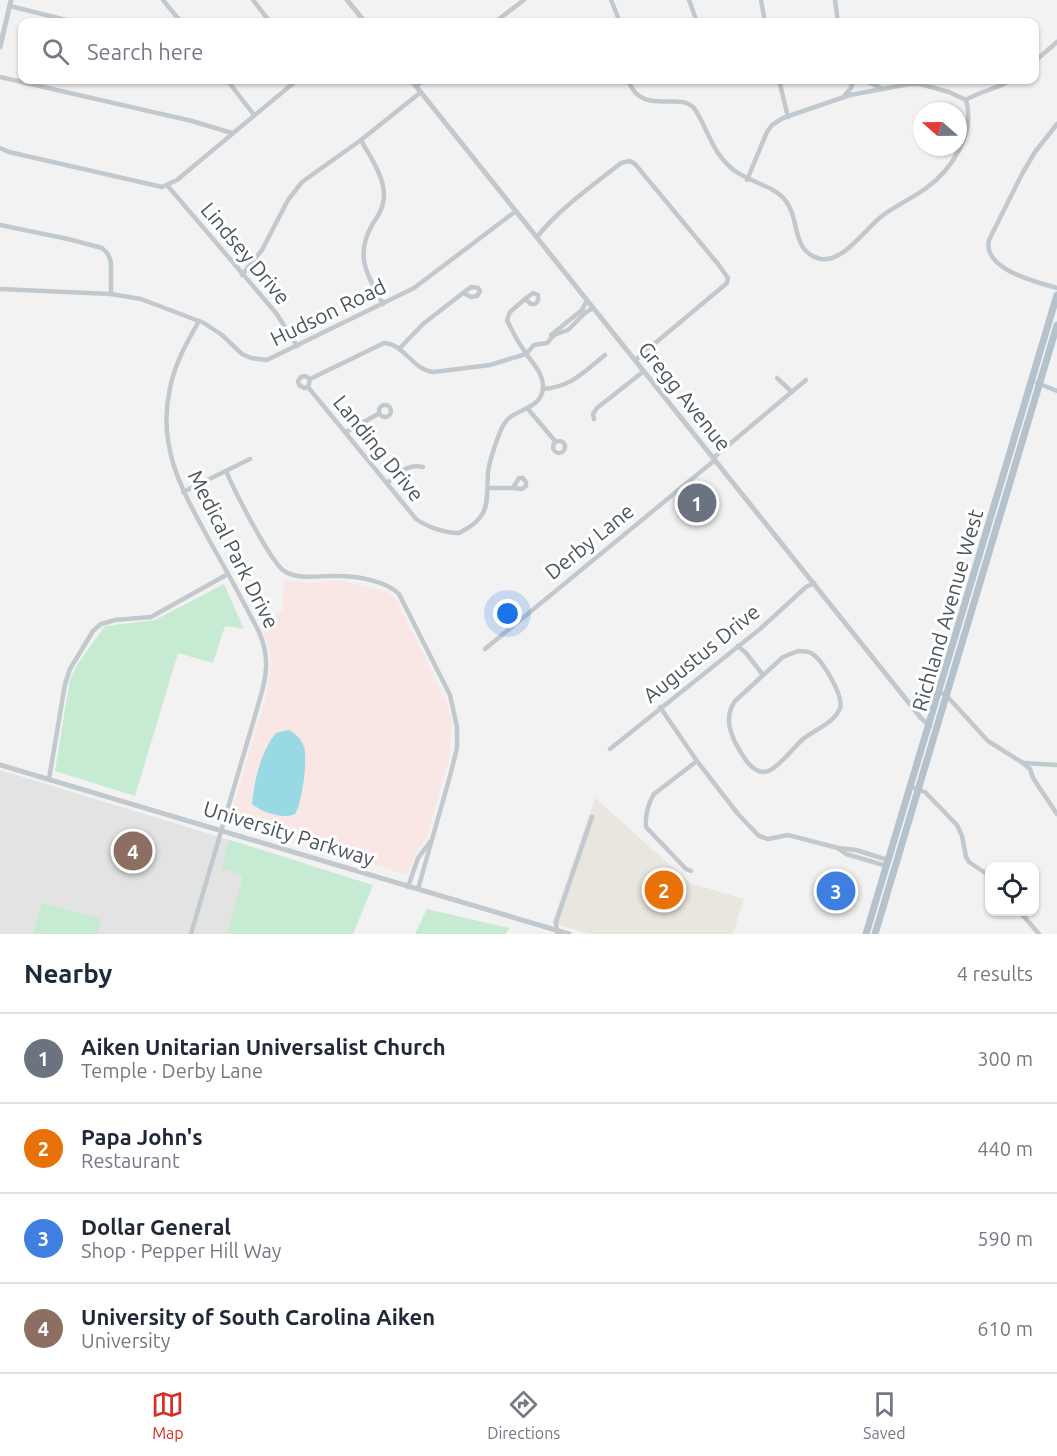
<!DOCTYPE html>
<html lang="en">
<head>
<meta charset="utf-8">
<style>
  :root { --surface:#fff; --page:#f6f6f7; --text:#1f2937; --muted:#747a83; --line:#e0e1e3; --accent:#d93025 }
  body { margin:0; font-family:Ubuntu,sans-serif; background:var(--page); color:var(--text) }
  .controls { position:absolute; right:18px; bottom:18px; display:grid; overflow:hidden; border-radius:12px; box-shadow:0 2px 4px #0004 }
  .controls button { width:54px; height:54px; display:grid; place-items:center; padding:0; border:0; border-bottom:2px solid var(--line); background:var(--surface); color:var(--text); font:30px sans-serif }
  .compass { position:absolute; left:913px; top:102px; width:54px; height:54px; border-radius:50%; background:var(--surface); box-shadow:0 2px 4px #0004; rotate:290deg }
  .you { position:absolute; left:508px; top:614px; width:21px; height:21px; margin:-15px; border:4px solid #fff; border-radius:50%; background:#1a73e8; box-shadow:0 0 0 9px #1a73e833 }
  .badge { display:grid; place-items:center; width:39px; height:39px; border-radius:50%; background:var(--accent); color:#fff; font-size:20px; font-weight:700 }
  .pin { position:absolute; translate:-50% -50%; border:3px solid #fff; box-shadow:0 2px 6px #0006 }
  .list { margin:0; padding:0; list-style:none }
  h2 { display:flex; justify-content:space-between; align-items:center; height:78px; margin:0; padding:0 24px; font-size:26px }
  h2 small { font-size:20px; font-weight:400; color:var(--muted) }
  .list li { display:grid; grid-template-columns:39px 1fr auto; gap:18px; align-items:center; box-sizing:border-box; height:90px; padding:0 24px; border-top:2px solid var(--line) }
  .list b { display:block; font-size:22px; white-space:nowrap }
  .list p { margin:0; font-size:20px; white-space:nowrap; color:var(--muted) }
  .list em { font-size:20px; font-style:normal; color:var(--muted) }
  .icon { flex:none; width:33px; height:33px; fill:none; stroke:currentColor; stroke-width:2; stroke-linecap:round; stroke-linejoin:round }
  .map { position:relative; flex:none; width:1057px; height:934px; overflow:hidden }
  .search { position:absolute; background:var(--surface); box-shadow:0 2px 4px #0004; left:18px; right:18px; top:18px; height:66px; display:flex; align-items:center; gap:15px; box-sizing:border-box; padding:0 21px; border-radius:12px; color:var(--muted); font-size:22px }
  .sheet { height:438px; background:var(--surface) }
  nav { display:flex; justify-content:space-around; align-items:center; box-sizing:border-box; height:84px; border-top:2px solid var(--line); background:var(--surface); font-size:16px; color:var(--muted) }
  nav a { display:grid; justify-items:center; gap:3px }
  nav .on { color:var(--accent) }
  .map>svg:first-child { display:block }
  .commercial { fill:#e9e6e0 }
  .education { fill:#e4e3e3 }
  .medical { fill:#f9e7e6 }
  .green { fill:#c6ebd2 }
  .water { fill:#99d9e3 }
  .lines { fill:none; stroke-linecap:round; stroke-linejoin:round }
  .minor { stroke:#c1c9ce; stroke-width:4.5 }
  .tertiary { stroke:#c1c9ce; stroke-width:5 }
  .primary { stroke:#b5c2cc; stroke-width:7 }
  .labels { text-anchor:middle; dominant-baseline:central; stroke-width:6; stroke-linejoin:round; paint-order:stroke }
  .street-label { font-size:21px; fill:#4b565d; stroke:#fff }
</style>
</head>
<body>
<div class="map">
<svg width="1057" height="934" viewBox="0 0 1057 934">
  <rect width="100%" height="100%" fill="#f3f2f2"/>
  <path class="commercial" d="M595,798l95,85 54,16 -11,35h-143l-38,-11z"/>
  <path class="education" d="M0,770l305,93 -30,71h-275z"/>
  <path class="medical" d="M285,580l25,3 26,-3 45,10 11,5 5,5 50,103 5,18 -2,34 -24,84 -12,17 -6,19 -179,-54 38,-128 4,-30 -3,-19 -8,-18 23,-15 -1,-13z"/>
  <g class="green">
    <path d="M224,584l20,45 -19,-3 -12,37 -35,-10 -43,143 -80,-25 15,-92 7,-14 28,-39 50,-6z"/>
    <path d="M229,840l144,45 -20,49h-126l16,-58 -21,-8z"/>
    <path d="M42,903l60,16 -5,15h-64z"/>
    <path d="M427,909l82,19 -3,6h-91z"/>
  </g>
  <path class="water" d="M288,730c7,2 14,10 16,17 4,12 -2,57 -9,67 -12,6 -34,-2 -43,-10 2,-23 9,-53 24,-71z"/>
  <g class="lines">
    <g class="minor">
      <path d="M163,0l18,22"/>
      <path d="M253,0l17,22"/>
      <path d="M611,0l9,22"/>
      <path d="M689,0l8,22"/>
      <path d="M761,0l4,22"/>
      <path d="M835,0l3,22"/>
      <path d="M10,6l64,16"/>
      <path d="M495,22l29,-22"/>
      <path d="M1034,62l23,-20"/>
      <path d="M0,77l192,44 40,12"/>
      <path d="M227,80l27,35"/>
      <path d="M628,80c14,39 55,8 68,31 13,21 17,44 39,60 15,11 39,15 50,29 16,19 5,52 36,59 22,4 45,-31 61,-43 13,-10 29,-17 43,-27 26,-18 51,-56 41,-89"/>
      <path d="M779,80l9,37"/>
      <path d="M864,80l17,8"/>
      <path d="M416,86l9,-6"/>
      <path d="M845,95l6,-7 2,-8"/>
      <path d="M966,100c14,-9 31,-11 45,-20"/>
      <path d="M1057,124l-22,28 -13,22 -33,66c-7,29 47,42 68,48"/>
      <path d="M361,140c9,17 23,36 23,55 0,12 -6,21 -12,30 -18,32 -4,51 11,79"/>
      <path d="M0,148l9,4 153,35 15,-7 120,-100"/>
      <path d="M747,180l20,-48 5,-7 11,-7 67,-23 59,-11h11l29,8 17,8"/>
      <path d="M167,185l109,128 21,33"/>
      <path d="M0,225l68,14 34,9 6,6 3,8v32"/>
      <path d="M537,237c23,-29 55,-51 84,-74l9,-2 5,3 83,100 10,14 -1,5 -92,77"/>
      <path d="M242,275l20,-25 26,-50 14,-18 59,-42 60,-48"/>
      <path d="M471,287l7,1 2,3 -3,5 -6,1 -8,-4z"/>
      <path d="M0,289l111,5 30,5 63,24 18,12 20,19 9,4 16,2 147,-72 102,-77"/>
      <path d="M533,293l5,2v6l-3,3h-4l-6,-5z"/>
      <path d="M551,335l31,-25 5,-10"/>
      <path d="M399,349l24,-25 40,-31"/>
      <path d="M777,378l15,14"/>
      <path d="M310,379l-2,8 -4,1 -5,-3 -1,-4 3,-4 4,-1 5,3 74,-36c21,1 29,28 50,29l56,-7 36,-11 8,-9 13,-2 7,-8 14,-5 17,-17 8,-5"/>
      <path d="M1037,383l20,8"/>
      <path d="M308,387l108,132c11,8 29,14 43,14 33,-16 27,-31 29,-61 1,-10 11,-40 16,-48 9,-16 37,-13 39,-36 1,-15 -11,-25 -18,-36 -7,-10 -13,-21 -18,-32l3,-8 15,-13"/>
      <path d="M543,389c28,-2 41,-17 62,-34"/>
      <circle cx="385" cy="411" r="6"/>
      <path d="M528,409l27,32"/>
      <path d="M594,419l-1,-5 4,-6 47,-37"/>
      <path d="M346,432l32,-18"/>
      <circle cx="559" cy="447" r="6"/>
      <path d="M713,458l93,-78"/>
      <path d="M226,471c8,19 44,90 58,100 16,10 37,4 54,5 19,0 48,5 61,18l51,101 7,32v21l-7,28 -32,113"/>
      <path d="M519,478h4l3,4v4l-4,3 -9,-1z"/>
      <path d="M387,483c12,-9 20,-20 36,-16"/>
      <path d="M489,488h24"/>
      <path d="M183,492l67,-33"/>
      <path d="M738,646l8,7 17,22"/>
      <path d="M485,649l230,-189"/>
      <path d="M798,651c4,0 9,0 13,2 11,6 33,43 29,55 -6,16 -27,22 -38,32 -9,8 -27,32 -38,32 -13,0 -22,-17 -28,-28 -7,-14 -11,-28 -1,-43l48,-44z"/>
      <path d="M939,692l7,3 42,46 35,22 7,6 3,9 24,36"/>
      <path d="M660,707l37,54 41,53 21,22 9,3 20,-4 50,13 18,2 32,10"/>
      <path d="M610,749l150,-120 46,-42 8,-4"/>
      <path d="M1023,763l34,2"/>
      <path d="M49,779l16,-95 5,-15 23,-38 8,-7 14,-4 36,-3 77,-43"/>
      <path d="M911,787l14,5 32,33 5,11 4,21 3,5 21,14"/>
      <path d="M839,849l7,5 41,12"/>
      <path d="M691,871l-5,-2 -40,-42c-1,-11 2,-24 8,-33l43,-33"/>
      <path d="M408,887l10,-29 12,-16"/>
      <path d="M1020,912l19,22"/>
      <path d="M191,934l68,-232c8,-26 11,-45 0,-70 -15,-29 -30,-57 -46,-85 -28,-52 -57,-97 -43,-159 5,-25 17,-46 29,-67"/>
      <path d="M557,934l-1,-12 36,-105"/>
    </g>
    <g class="tertiary">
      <path d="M347,0l18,22"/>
      <path d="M0,47l11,-47"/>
      <path d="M411,80l510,638 9,8"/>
      <path d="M0,765l569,169"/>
    </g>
    <g class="primary">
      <path d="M866,934l191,-639"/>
      <path d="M875,934l182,-609"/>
    </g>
  </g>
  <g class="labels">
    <g class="street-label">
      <text transform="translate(246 253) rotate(50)">Lindsey Drive</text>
      <text transform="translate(328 312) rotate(-26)">Hudson Road</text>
      <text transform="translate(685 396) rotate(51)">Gregg Avenue</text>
      <text transform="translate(379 448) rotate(51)">Landing Drive</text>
      <text transform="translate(589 541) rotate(-39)">Derby Lane</text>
      <text transform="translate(234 549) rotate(63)">Medical Park Drive</text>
      <text transform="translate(947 610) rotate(-74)">Richland Avenue West</text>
      <text transform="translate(701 653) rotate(-39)">Augustus Drive</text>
      <text transform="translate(289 833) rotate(17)">University Parkway</text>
    </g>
  </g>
</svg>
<div class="controls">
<button><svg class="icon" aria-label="locate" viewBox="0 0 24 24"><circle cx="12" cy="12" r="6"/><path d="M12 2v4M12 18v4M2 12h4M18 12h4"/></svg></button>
</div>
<svg class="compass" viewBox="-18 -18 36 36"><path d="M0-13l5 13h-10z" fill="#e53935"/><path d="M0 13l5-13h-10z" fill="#747a83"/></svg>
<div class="you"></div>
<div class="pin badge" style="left:697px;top:503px;background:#6b7280">1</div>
<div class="pin badge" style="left:664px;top:890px;background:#e8710a">2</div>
<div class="pin badge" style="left:836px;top:891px;background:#3f7fe0">3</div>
<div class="pin badge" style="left:133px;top:851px;background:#8d6e63">4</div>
<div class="search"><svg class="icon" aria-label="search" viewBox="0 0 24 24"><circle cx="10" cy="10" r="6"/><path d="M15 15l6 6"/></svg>Search here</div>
</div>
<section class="sheet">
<h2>Nearby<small>4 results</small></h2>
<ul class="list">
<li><span class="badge" style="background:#6b7280">1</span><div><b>Aiken Unitarian Universalist Church</b><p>Temple · Derby Lane</p></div><em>300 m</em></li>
<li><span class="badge" style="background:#e8710a">2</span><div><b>Papa John's</b><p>Restaurant</p></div><em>440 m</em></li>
<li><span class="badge" style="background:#3f7fe0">3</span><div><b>Dollar General</b><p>Shop · Pepper Hill Way</p></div><em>590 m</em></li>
<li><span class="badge" style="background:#8d6e63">4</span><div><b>University of South Carolina Aiken</b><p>University</p></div><em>610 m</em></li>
</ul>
</section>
<nav>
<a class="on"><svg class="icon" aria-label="map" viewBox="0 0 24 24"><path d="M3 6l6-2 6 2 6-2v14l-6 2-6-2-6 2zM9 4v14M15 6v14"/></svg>Map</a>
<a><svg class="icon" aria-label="directions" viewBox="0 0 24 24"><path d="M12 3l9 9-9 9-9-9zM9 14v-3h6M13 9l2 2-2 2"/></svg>Directions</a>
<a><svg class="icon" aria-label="saved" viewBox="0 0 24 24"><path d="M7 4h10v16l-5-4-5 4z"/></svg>Saved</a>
</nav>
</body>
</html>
